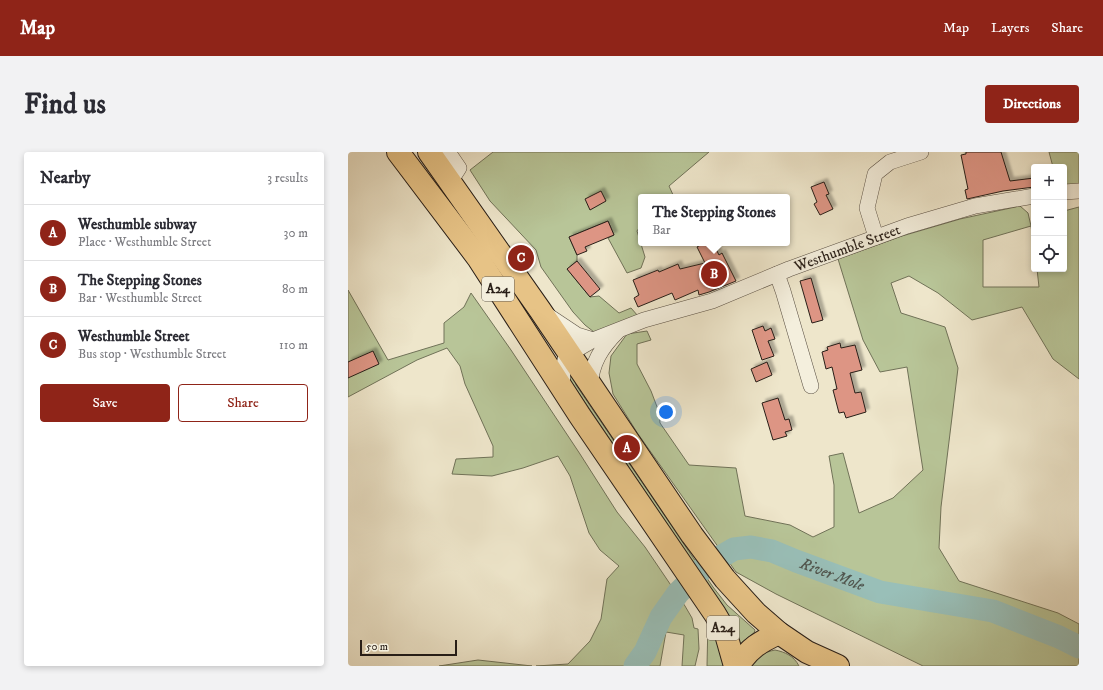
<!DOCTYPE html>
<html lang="en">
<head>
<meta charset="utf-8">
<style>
  :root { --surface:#fff; --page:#f2f2f3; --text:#2b2b33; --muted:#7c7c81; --line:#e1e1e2; --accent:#8f2418 }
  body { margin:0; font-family:"IM FELL DW Pica",serif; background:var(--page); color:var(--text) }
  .controls { position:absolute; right:12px; top:12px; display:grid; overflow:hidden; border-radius:4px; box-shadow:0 2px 6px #0003 }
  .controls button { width:36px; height:36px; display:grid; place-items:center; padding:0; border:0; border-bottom:1px solid var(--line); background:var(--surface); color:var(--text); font:20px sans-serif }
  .scale { position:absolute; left:12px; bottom:10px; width:97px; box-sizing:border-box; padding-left:4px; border:2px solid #281e17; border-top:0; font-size:11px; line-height:14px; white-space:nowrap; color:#281e17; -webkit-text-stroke:3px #f4efdd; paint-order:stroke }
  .you { position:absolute; left:318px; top:260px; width:14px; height:14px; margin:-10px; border:3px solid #fff; border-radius:50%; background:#1a73e8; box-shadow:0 0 0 6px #1a73e833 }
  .badge { display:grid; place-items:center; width:26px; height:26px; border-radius:50%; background:var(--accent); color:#fff; font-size:13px; font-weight:700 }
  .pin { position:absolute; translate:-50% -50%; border:2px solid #fff; box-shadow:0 1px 4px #0006 }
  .popup { position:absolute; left:290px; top:42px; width:152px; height:52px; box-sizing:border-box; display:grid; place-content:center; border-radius:4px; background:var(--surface); filter:drop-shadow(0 1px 3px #0005); font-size:13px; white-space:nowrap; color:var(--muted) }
  .popup b { font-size:15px; color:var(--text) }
  .popup::after { content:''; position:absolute; left:50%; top:100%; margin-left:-8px; border:8px solid transparent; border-top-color:var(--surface) }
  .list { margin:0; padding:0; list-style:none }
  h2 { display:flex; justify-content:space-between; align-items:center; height:52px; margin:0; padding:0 16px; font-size:17px }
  h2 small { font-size:13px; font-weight:400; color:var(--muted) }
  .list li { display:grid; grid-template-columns:26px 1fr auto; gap:12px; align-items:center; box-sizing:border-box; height:56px; padding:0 16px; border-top:1px solid var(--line) }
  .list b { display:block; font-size:15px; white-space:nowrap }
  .list p { margin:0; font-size:13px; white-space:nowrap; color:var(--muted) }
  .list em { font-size:13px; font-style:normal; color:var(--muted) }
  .actions { display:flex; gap:8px; padding:12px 16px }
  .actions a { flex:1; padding:9px 0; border:1px solid var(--accent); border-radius:4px; text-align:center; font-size:14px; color:var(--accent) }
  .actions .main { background:var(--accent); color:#fff }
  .icon { flex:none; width:22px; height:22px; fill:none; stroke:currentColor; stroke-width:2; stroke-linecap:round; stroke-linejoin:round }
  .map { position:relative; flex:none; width:731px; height:514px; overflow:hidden; border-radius:4px }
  header { display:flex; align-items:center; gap:24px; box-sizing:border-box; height:56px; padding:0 20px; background:var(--accent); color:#fff }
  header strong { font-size:19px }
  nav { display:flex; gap:22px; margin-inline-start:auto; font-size:14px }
  .intro { display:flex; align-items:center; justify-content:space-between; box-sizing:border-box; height:96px; padding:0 24px }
  h1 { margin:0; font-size:28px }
  .button { padding:10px 18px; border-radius:4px; background:var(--accent); color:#fff; font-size:14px; font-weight:700 }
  main { display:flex; gap:24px; padding:0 24px }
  aside { flex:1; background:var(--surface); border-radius:4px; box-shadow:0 2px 6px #0003 }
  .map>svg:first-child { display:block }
  .green { fill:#b8c598; stroke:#707258 }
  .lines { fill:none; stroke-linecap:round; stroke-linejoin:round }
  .river { stroke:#99bfb8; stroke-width:23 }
  .building { fill:#dd9584; stroke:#281e17; filter:url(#shadow) }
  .minor-casing { stroke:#5a5044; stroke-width:16 }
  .highway-casing { stroke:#281e17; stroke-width:24 }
  .minor { stroke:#f4efdd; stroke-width:15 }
  .highway { stroke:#e7c386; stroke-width:22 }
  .labels { text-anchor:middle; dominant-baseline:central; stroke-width:4; stroke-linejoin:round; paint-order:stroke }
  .shield { fill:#f4efdd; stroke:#655d52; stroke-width:1 }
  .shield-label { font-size:14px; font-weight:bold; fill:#281e17 }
  .street-label { font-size:15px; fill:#281e17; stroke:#f4efdd }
  .water-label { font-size:16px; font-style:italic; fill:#50564f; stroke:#f4efdd }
</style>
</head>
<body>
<header>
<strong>Map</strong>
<nav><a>Map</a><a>Layers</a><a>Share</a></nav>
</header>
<div class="intro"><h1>Find us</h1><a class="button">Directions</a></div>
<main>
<aside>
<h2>Nearby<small>3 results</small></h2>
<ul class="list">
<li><span class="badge">A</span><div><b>Westhumble subway</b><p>Place · Westhumble Street</p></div><em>30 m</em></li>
<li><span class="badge">B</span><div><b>The Stepping Stones</b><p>Bar · Westhumble Street</p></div><em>80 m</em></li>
<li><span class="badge">C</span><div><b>Westhumble Street</b><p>Bus stop · Westhumble Street</p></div><em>110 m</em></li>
</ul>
<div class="actions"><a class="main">Save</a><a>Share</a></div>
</aside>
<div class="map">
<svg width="731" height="514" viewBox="0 0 731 514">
  <defs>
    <filter id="shadow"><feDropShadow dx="3.5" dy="-3.5" stdDeviation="1" flood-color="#0004"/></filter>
  </defs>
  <rect width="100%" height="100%" fill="#eee6cb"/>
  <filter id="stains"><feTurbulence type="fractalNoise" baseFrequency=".005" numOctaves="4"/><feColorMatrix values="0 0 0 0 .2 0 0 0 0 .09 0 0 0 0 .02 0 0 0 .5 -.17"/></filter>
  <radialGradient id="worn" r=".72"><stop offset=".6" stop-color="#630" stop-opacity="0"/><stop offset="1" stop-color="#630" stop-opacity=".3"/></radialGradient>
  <g class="green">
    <path d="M145,0h216l-40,34 5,11h-33v28l-4,6 8,26 -4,11 -14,5 -19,-35 6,-3 -6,-14 -39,16 8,18v6l-10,8 23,28 9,-1 20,17 12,-5 7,8 -38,17 -6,-1 -9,-7 -12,-13 -32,-45 -5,-17 -46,-49 -20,-31z"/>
    <path d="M701,0h30v32l-15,1v-18h-11z"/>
    <path d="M672,54l8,7 3,13 3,-2v22l-3,-20 -48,14v47h56l-2,-18h27v-58l15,-4v172l-26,-20 -31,-52 -50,13 -34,-27 -29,-17 -18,7 10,30 44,14 13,41 -17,139 -2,41 20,33 99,32 21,11v42h-156l-147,-72 -40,-22 -98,-138 -25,-40 -4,-21 2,-17 16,-22 20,-3 4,9 -14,4v20l14,27 8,21 1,11 29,42 47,3 9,48 45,9 23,12 21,-10v-42l-5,-29 14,-3 16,60 34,-15 30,-28 -16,-103 -27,5 -17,-32 -25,-81 64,-23 58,-17z"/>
    <path d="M0,138l40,70 56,-17v-20l20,-16 7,-14 40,57 69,104 37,58 28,35 40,59 7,12 2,10 4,1 1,20 -4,17h-13l2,-31 -18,-3 -6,34h-124l32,-2 22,-23 11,-22 6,-40 12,-13 -19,-16 -11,-17 -19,-57 -12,-20 -35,12 -31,8 -40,-2 4,-15 37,-2v-11l-28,-62 -5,-18 -13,-18 -30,12 -69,37z"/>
    <path d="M219,217l8,6 1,10 137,202 14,18 28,25 -1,3 -13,10 -3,-1 -66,-105 -21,-37 -81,-120z"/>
    <path d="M360,468l5,2 12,44h-18z"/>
    <path d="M427,498c10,2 19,6 24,16h-50c5,-9 16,-14 26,-16z"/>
    <path d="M130,508l54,6h-93z"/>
  </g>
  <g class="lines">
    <path class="river" id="s1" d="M287,514l10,-14 16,-35 17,-24 27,-27 29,-17 17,-2 21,4 24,10 84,31 113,19 66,26 20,10"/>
  </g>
  <g class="building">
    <path d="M618,0h35l9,29 24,-3v9l-31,4 -36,8 -2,-9 3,-1 -7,-34 5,-1z"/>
    <path d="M476,30l5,12 -3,1 7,14 -13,6 -6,-11 3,-2 -6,-15z"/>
    <path d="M253,39l5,10 -16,9 -5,-11z"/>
    <path d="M260,69l6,14 -29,12 2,4 -10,4 -8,-18z"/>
    <path d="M356,91h9l6,12 3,-2 14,28 -27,11 -10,3 -1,-5 -23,10 -3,-7 -34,14 -4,-9 5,-3 -6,-15 25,-10 1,2 19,-8 2,5 25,-6 -8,-16z"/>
    <path d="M229,109l23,28 -10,8 -23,-28z"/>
    <path d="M463,126l12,42 -11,3 -12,-42z"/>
    <path d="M415,174l2,5 6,-3 4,11 -7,2 6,15 -12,4 -10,-30z"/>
    <path d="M492,191l1,5 14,-3 7,25 -12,3 5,20 6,-1 5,20 -20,6 -2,-6 -5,1 -6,-23 4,-1 -5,-22 -6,2 -4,-17 6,-2 -1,-3z"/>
    <path d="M25,199l6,13 -31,14v-16z"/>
    <path d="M419,210l5,13 -16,7 -5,-13z"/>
    <path d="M430,246l7,22 4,-1 3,11 -7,2 2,4 -14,4 -11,-37z"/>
  </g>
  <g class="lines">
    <defs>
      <g id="minor">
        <path d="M100,0l11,16 -9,14"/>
        <path d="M716,40l15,-1"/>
        <path d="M528,85l-9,-29 8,-34 15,-12 31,-10"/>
        <path d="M429,122l6,17 28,95"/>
        <path d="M199,163l30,20 16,5"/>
        <path d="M242,233c2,-22 11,-37 27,-53"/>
        <path id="s2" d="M214,236l1,-20 2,-8 4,-6 24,-14 51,-20 68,-19 77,-32 118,-43 68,-20 59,-10"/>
      </g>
      <g id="highway">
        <path d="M50,0l80,106 102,158 135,198 10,17 10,35"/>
        <path d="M81,0l111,158 152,225 33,44 31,34 23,20 28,19 31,14"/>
        <path d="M390,514c11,-18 22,-24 41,-33"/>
      </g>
    </defs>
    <use href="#minor" class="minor-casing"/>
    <use href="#highway" class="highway-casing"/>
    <use href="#minor" class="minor"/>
    <use href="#highway" class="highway"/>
  </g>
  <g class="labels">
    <g class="shield">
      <rect x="134" y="125" width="32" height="24" rx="3"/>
      <rect x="359" y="464" width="32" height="24" rx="3"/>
    </g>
    <g class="shield-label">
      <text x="150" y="137">A24</text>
      <text x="375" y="476">A24</text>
    </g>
    <g class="street-label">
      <text stroke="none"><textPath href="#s2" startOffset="334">Westhumble Street</textPath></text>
    </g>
    <g class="water-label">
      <text stroke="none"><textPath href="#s1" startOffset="260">River Mole</textPath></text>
    </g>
  </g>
  <rect width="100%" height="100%" filter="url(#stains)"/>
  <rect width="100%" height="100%" fill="url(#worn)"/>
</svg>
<div class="controls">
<button>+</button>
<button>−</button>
<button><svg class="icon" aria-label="locate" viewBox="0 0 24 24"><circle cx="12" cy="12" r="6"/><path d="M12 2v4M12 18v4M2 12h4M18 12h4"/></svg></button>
</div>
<div class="scale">50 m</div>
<div class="you"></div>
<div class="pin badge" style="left:279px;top:296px">A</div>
<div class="pin badge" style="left:366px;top:122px">B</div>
<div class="popup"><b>The Stepping Stones</b>Bar</div>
<div class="pin badge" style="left:173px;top:106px">C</div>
</div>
</main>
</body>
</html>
